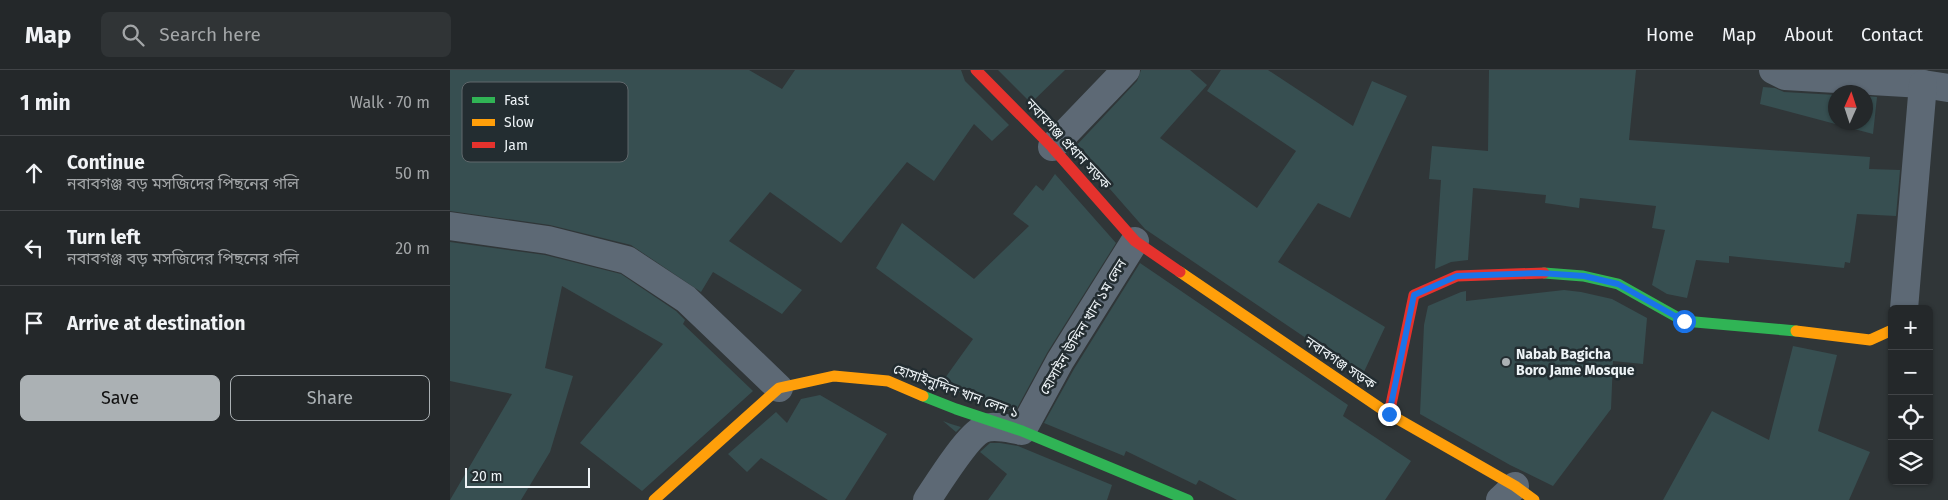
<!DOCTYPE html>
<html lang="en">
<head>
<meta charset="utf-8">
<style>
  :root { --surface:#24282a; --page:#303436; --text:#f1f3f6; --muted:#a3a6a8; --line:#414447; --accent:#abb1b4 }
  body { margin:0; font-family:"Fira Sans","Noto Sans Bengali",sans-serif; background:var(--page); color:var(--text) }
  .controls { position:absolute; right:15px; bottom:15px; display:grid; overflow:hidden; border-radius:8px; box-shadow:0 1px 4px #0004 }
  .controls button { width:45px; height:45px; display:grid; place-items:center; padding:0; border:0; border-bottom:1px solid var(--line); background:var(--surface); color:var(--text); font:25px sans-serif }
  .compass { position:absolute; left:1378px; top:15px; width:45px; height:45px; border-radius:50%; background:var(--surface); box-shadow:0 1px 4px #0004; rotate:3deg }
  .scale { position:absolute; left:15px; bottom:12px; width:125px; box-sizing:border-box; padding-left:5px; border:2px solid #edf3f6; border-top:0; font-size:14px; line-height:18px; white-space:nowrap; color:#edf3f6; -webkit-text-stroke:4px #232d31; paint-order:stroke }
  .stop { position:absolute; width:15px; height:15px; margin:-11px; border:4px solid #1a73e8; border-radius:50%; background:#fff }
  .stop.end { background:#1a73e8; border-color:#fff; box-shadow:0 1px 5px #0008 }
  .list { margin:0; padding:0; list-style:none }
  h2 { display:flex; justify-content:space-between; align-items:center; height:65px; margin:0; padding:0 20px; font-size:21px }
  h2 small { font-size:16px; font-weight:400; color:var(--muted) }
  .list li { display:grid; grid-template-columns:32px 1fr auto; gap:15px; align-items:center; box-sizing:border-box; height:75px; padding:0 20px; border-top:1px solid var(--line) }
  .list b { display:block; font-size:19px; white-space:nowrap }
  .list p { margin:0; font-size:16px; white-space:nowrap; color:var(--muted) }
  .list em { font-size:16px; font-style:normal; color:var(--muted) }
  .actions { display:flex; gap:10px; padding:15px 20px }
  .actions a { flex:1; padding:11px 0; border:1px solid var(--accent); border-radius:8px; text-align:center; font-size:18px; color:var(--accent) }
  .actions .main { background:var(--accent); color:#111 }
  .icon { flex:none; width:28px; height:28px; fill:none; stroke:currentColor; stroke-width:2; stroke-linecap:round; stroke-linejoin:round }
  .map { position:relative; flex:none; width:1498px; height:430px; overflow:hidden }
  header { display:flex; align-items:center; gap:30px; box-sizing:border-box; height:70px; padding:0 25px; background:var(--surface); border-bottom:1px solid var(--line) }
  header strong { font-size:24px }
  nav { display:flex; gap:28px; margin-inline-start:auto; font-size:18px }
  .search { width:350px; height:45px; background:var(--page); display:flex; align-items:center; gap:12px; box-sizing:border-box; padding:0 18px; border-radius:8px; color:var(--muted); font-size:19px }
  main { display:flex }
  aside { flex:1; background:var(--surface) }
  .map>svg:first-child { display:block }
  .building { fill:#374f51 }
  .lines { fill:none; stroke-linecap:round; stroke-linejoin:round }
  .street { stroke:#5d6975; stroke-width:28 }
  .fast { stroke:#30b455; stroke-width:11 }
  .slow { stroke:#ff9f0a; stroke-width:11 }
  .jam { stroke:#e5322d; stroke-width:11 }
  .route { stroke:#1a73e8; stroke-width:6 }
  .poi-dot { fill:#abb1b4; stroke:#232d31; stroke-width:2 }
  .labels { text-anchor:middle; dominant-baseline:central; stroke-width:5; stroke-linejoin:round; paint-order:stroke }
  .street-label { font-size:14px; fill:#edf3f6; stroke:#232d31 }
  .poi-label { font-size:14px; font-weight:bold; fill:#edf3f6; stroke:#232d31; text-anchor:start }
  .key { fill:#232d31; stroke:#60686c; stroke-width:1 }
  .key-label { font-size:14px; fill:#edf3f6 }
</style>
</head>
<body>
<header>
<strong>Map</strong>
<div class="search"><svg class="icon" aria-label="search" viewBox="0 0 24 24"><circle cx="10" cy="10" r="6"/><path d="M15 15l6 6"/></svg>Search here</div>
<nav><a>Home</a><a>Map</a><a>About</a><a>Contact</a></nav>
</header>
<main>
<aside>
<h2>1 min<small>Walk · 70 m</small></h2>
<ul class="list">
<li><svg class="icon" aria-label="ahead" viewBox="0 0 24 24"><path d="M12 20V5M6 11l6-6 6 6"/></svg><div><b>Continue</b><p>নবাবগঞ্জ বড় মসজিদের পিছনের গলি</p></div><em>50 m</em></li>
<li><svg class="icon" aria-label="left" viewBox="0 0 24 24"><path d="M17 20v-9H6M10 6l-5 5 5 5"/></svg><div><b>Turn left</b><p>নবাবগঞ্জ বড় মসজিদের পিছনের গলি</p></div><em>20 m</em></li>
<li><svg class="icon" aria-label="arrive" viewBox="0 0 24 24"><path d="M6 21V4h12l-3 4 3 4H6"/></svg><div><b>Arrive at destination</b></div></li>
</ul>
<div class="actions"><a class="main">Save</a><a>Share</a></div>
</aside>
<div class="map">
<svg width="1498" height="430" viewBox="0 0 1498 430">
  <rect width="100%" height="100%" fill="#303638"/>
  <g class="building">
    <path d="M0,0h299l33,19 13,-19h166l4,11 44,44 -17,16 -18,-17 -40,57 -27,-19 -66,81 -71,-51 -41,49 73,49 -20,24 -69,-42 -12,20 -70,-47 -81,-20 -100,-14z"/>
    <path d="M548,0h67l-34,33z"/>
    <path d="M691,0h49l17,15 -47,53 97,70 39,-57 -89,-60 14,-21h47l85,56 19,-45 35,15 -57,122 -32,-15 -40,59 107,65 -23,49 -217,-147 -71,-81 63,-67z"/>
    <path d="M1039,0h147l-7,70 241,17 -1,12 31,1 -4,46 -39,-2 -7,49 -5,-1 -1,6 -115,-12v7l-33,-3 -9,38 -20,-4 -15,-9 13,-55 -13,-2 4,-22 -76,-8 -1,10 -34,-5 1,-8 -73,-7 -5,72 -17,2 -16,7 6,-89 -12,-1 3,-33 56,5z"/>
    <path d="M1313,17l12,1 9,4 52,3v27h30v-26l11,1 -4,37 -113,-30z"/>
    <path d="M605,104l61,69 -69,110 -32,59 -75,-27 33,-46 -97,-71 26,-45 72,56 55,-53 -16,-12 23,-29 7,6z"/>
    <path d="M0,172l95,13 76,19 55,37 9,9 -2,4 70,67 -111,100 -62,-48 83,-99 -101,-58 -17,82 28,8 -23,76 -29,48h-71l62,-106 -62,-13z"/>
    <path d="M690,193l208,142 -5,11 68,45 -26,39h-148l-38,-20 -3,5 -70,-34 -2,5 -80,-33 30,-54z"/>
    <path d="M1114,220l17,2 31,7 35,19 -4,46 -30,-3 -2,48 -58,77 -43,-21 -90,-51 4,-89 4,-19 33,-14 5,-1v10z"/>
    <path d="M1343,276l44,9 -19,76 52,21 -21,48h-186l49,-89 57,29z"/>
    <path d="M370,325l67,39 -42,66h-17l-67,-42 -14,14 -19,-18 48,-42 11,11 14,-24z"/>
    <path d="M493,351l8,3 10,3 -5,5z"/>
    <path d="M540,373h10l18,3 94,39 -5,15h-119l19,-26 -27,-22z"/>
  </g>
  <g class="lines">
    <g class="street">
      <path d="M1323,0l12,6 138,8 25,4"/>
      <path d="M602,77l74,-77"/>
      <path d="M0,156l98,14 79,20 59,39 93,89"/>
      <path d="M1454,239l19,-225"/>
      <path d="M477,430c10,-15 41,-65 56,-71 12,-5 26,0 39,2l38,-70 75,-120"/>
      <path d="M1050,430l15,-14"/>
    </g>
    <g class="fast">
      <path d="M1094,203l39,3 35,8 66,37 112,10"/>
      <path d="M473,326l33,13 66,22 166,69"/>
    </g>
    <g class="slow">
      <path d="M730,202l209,142 126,72 19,14"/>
      <path d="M1346,261l74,9 22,-10"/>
      <path d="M204,430l125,-112 55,-12 54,5 35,15"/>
    </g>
    <g class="jam">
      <path d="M526,0l76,77 83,94 45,31"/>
      <path d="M939,344l25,-119 43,-19 87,-3"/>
    </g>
  </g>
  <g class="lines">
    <path class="route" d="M939,344l25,-119 43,-19 83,-3 44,3 34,8 66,37"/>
  </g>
  <circle class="poi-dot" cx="1056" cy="292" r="5"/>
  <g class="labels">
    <g class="street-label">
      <text transform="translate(618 74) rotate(47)">নবাবগঞ্জ প্রধান সড়ক</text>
      <text transform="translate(633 257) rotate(-59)">হোসাইন উদ্দিন খান ১ম লেন</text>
      <text transform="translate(890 293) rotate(34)">নবাবগঞ্জ সড়ক</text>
      <text transform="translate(506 321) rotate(20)">হোসাইনুদ্দিন খান লেন ১</text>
    </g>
    <g class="poi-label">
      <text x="1066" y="284">Nabab Bagicha<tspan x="1066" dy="16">Boro Jame Mosque</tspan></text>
    </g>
  </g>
  <rect x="12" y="12" width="166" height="80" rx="8" class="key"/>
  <rect x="22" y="27" width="23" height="6" fill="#30b455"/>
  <rect x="22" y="49" width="23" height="7" fill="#ff9f0a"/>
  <rect x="22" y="72" width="23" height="6" fill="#e5322d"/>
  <g class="key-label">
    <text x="54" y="35">Fast</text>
    <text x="54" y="57">Slow</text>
    <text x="54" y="80">Jam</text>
  </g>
</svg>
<div class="controls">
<button>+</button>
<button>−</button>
<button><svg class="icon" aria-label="locate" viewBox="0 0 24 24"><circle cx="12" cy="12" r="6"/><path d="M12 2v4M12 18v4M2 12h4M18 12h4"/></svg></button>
<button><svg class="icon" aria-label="layers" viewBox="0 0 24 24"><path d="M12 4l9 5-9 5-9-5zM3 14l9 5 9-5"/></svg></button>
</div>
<svg class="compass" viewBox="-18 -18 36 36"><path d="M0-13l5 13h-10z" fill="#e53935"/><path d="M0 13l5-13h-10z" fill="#a3a6a8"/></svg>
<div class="scale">20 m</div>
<div class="stop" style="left:1234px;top:251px"></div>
<div class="stop end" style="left:939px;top:344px"></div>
</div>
</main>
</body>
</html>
